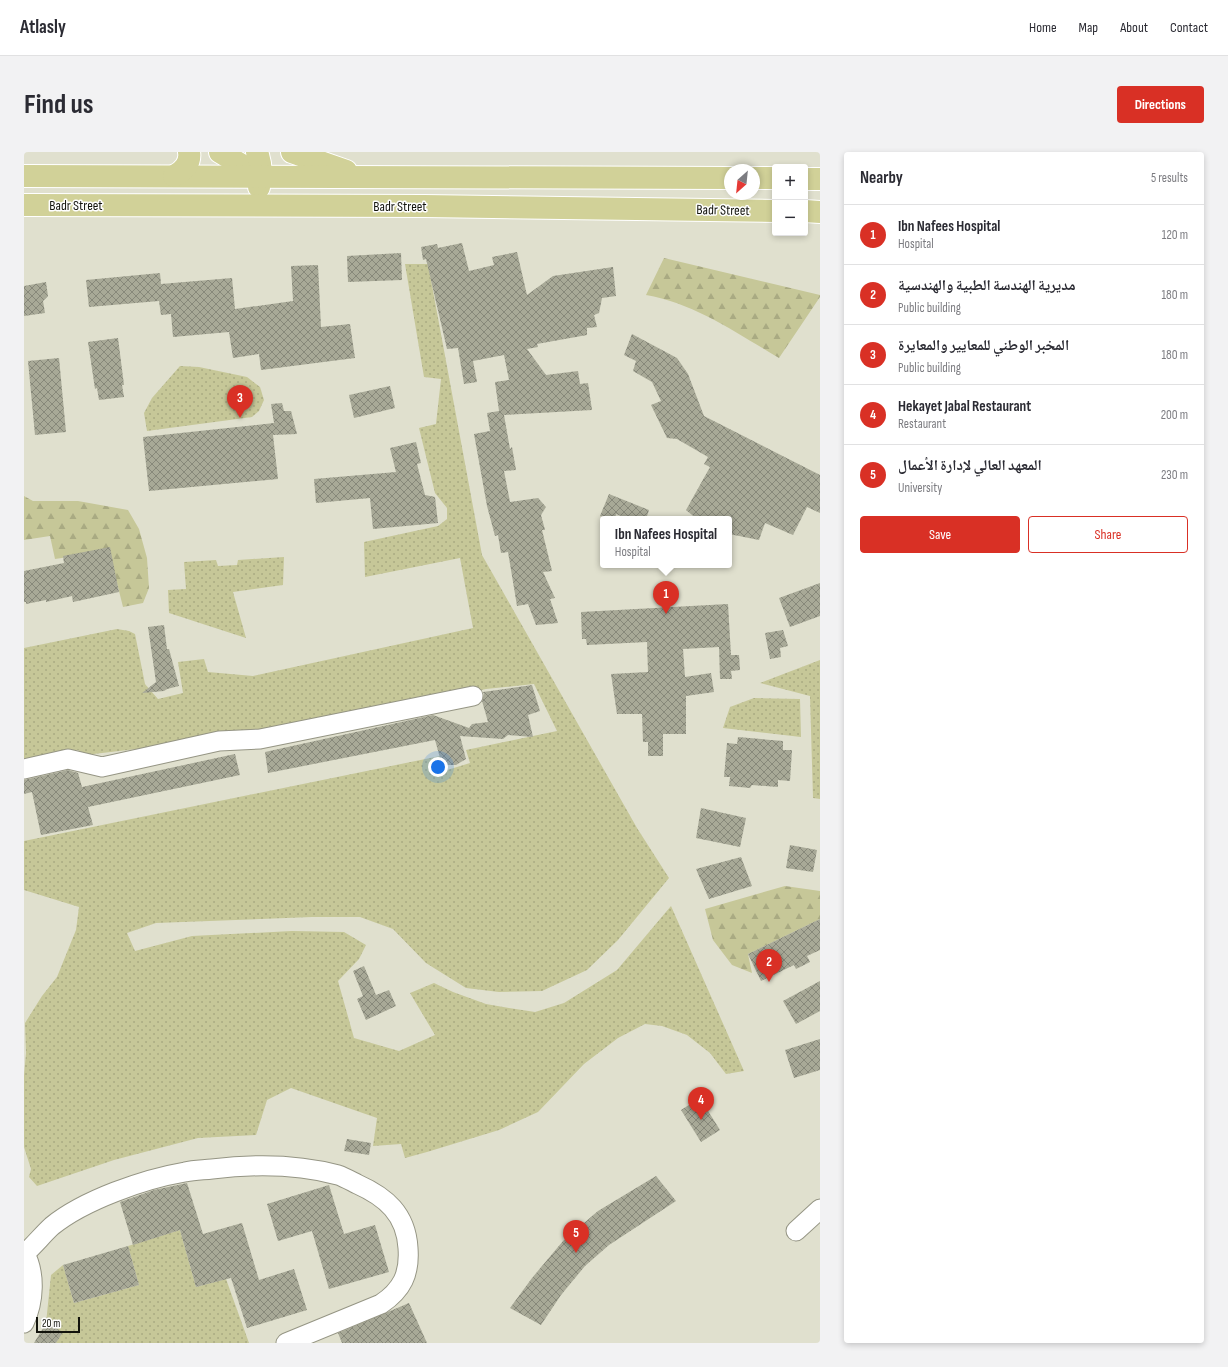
<!DOCTYPE html>
<html lang="en">
<head>
<meta charset="utf-8">
<style>
  :root { --surface:#fff; --page:#f2f2f3; --text:#2b2b33; --muted:#7c7c81; --line:#e1e1e2; --accent:#d93025 }
  body { margin:0; font-family:"Sofia Sans Condensed","Noto Naskh Arabic",sans-serif; background:var(--page); color:var(--text) }
  .controls { position:absolute; right:12px; top:12px; display:grid; overflow:hidden; border-radius:4px; box-shadow:0 2px 6px #0003 }
  .controls button { width:36px; height:36px; display:grid; place-items:center; padding:0; border:0; border-bottom:1px solid var(--line); background:var(--surface); color:var(--text); font:20px sans-serif }
  .compass { position:absolute; left:700px; top:12px; width:36px; height:36px; border-radius:50%; background:var(--surface); box-shadow:0 2px 6px #0003; rotate:207deg }
  .scale { position:absolute; left:12px; bottom:10px; width:44px; box-sizing:border-box; padding-left:4px; border:2px solid #12130c; border-top:0; font-size:11px; line-height:14px; white-space:nowrap; color:#12130c; -webkit-text-stroke:3px #fff; paint-order:stroke }
  .you { position:absolute; left:414px; top:615px; width:14px; height:14px; margin:-10px; border:3px solid #fff; border-radius:50%; background:#1a73e8; box-shadow:0 0 0 6px #1a73e833 }
  .badge { display:grid; place-items:center; width:26px; height:26px; border-radius:50%; background:var(--accent); color:#fff; font-size:13px; font-weight:700 }
  .pin { position:absolute; translate:-50% -33px; filter:drop-shadow(0 1px 2px #0008) }
  .pin::after { content:''; position:absolute; top:21px; width:14px; height:12px; background:inherit; clip-path:polygon(0 0,100% 0,50% 100%) }
  .popup { position:absolute; left:576px; top:364px; width:132px; height:52px; box-sizing:border-box; display:grid; place-content:center; border-radius:4px; background:var(--surface); filter:drop-shadow(0 1px 3px #0005); font-size:13px; white-space:nowrap; color:var(--muted) }
  .popup b { font-size:15px; color:var(--text) }
  .popup::after { content:''; position:absolute; left:50%; top:100%; margin-left:-8px; border:8px solid transparent; border-top-color:var(--surface) }
  .list { margin:0; padding:0; list-style:none }
  h2 { display:flex; justify-content:space-between; align-items:center; height:52px; margin:0; padding:0 16px; font-size:17px }
  h2 small { font-size:13px; font-weight:400; color:var(--muted) }
  .list li { display:grid; grid-template-columns:26px 1fr auto; gap:12px; align-items:center; box-sizing:border-box; height:60px; padding:0 16px; border-top:1px solid var(--line) }
  .list b { display:block; font-size:15px; white-space:nowrap }
  .list p { margin:0; font-size:13px; white-space:nowrap; color:var(--muted) }
  .list em { font-size:13px; font-style:normal; color:var(--muted) }
  .actions { display:flex; gap:8px; padding:12px 16px }
  .actions a { flex:1; padding:9px 0; border:1px solid var(--accent); border-radius:4px; text-align:center; font-size:14px; color:var(--accent) }
  .actions .main { background:var(--accent); color:#fff }
  .map { position:relative; flex:none; width:796px; height:1191px; overflow:hidden; border-radius:4px }
  header { display:flex; align-items:center; gap:24px; box-sizing:border-box; height:56px; padding:0 20px; background:var(--surface); border-bottom:1px solid var(--line) }
  header strong { font-size:19px }
  nav { display:flex; gap:22px; margin-inline-start:auto; font-size:14px }
  .intro { display:flex; align-items:center; justify-content:space-between; box-sizing:border-box; height:96px; padding:0 24px }
  h1 { margin:0; font-size:28px }
  .button { padding:10px 18px; border-radius:4px; background:var(--accent); color:#fff; font-size:14px; font-weight:700 }
  main { display:flex; gap:24px; padding:0 24px }
  aside { flex:1; background:var(--surface); border-radius:4px; box-shadow:0 2px 6px #0003 }
  .map>svg:first-child { display:block }
  .grass { fill:url(#grass-dots) }
  .forest { fill:url(#forest-firs) }
  .building { fill:url(#building-cross-hatch) }
  .lines { fill:none; stroke-linecap:round; stroke-linejoin:round }
  .minor-casing { stroke:#959584; stroke-width:21 }
  .major-casing { stroke:#fff; stroke-width:24 }
  .minor { stroke:#fff; stroke-width:19 }
  .major { stroke:#d1d198; stroke-width:22 }
  .labels { text-anchor:middle; dominant-baseline:central; stroke-width:3; stroke-linejoin:round; paint-order:stroke }
  .street-label { font-size:14px; fill:#12130c; stroke:#fff }
</style>
</head>
<body>
<header>
<strong>Atlasly</strong>
<nav><a>Home</a><a>Map</a><a>About</a><a>Contact</a></nav>
</header>
<div class="intro"><h1>Find us</h1><a class="button">Directions</a></div>
<main>
<div class="map">
<svg width="796" height="1191" viewBox="0 0 796 1191">
  <defs>
    <pattern id="grass-dots" width="8" height="8" patternUnits="userSpaceOnUse"><rect width="8" height="8" fill="#c6c798"/><path d="M2 2h.1M6 6h.1" fill="none" stroke="#a9aa82" stroke-width="1.8" stroke-linecap="round"/></pattern>
    <pattern id="forest-firs" width="22" height="20" patternUnits="userSpaceOnUse"><rect width="22" height="20" fill="#c6c798"/><path d="M5 1l3.5 6h-7zM16 11l3.5 6h-7z" fill="#a9aa82"/></pattern>
    <pattern id="building-cross-hatch" width="8" height="8" patternUnits="userSpaceOnUse"><rect width="8" height="8" fill="#a8a997"/><path d="M0 0l8 8M0 8l8-8" fill="none" stroke="#87887a"/></pattern>
  </defs>
  <rect width="100%" height="100%" fill="#e0e0ce"/>
  <g class="grass">
    <path d="M381,112h23l54,291 155,273 32,50 -51,62 -31,30 -45,21 -43,1 -33,-4 -40,-25 -33,-34 -33,-12h-48l-156,6 -29,10 8,18 57,-15 100,-5 52,1 22,13 -7,14 -21,22 16,57 45,13 36,-16 -25,-42 24,-10 19,9 33,12 23,4 26,4 29,-9 53,-33 54,-64 73,165 -18,3 -16,-21 -23,-18 -25,-9 -17,-2 -27,14 -34,26 -46,48 -39,18 -72,22 -22,6 -4,-14 -28,2 4,-28 -86,-30 -24,12 -11,35 -58,3 -84,22 -77,26 -8,-9 2,-8 -7,-22v-72l2,-22 -1,-30 17,-27 15,-19 19,-47 3,-23 -55,-17v-49l416,-85 4,15 26,-8 -4,-13 91,-19 -23,-47 -48,5 -214,44 -187,22 -7,-5 -54,10v-112l93,-19 12,2 6,3 10,50 13,15 25,-6 -5,-31 26,-3 4,13 45,4 220,-48 -13,-70 -95,19 -1,-35 74,-16 9,-7v-11l-12,-15 -16,-65 17,-4 5,-45 -17,-2z"/>
    <path d="M156,214l19,1 48,10 13,10 4,13 -5,11 -7,6 -105,14 -3,-18 8,-15z"/>
    <path d="M260,405l-1,28 -50,7 13,46 -77,-25 -1,-23 18,-1 -2,-27 32,-2 2,6 19,-1 1,-5z"/>
    <path d="M796,508v139l-7,-1 -3,-102 -50,-13z"/>
    <path d="M730,546l46,1 1,38 -78,-9 7,-21z"/>
    <path d="M156,1078l16,57 30,-8 23,64h-193l6,-11 -16,-9 5,-48 12,-10 11,38 65,-18 -11,-39z"/>
  </g>
  <g class="forest">
    <path d="M640,106l156,37v2l-41,61c-41,-24 -85,-55 -133,-63z"/>
    <path d="M0,344l9,5h45l50,9 11,19 8,29 2,30 -6,15 -20,4 -14,-56 -54,8 -5,-23 -26,4z"/>
    <path d="M761,734l35,5v28l-72,35 4,19 -20,-8 -19,-25 -8,-31z"/>
  </g>
  <g class="building">
    <path d="M438,91l7,28 25,-6 -2,-8 25,-5 10,43 26,-19 60,-9 3,29 -14,2 -3,15 -5,2 3,12 -10,1v7l-50,9 1,3 -11,2 19,26 32,-4 2,13 8,-1 4,27 -88,5 6,34 2,-2 4,23 -12,1 6,31 28,-4 8,9 -5,8 4,15h-3l10,41 -9,1 12,26 -5,1 8,24 -22,2 -8,-21 -11,2 -9,-54 -7,1 -3,-18 -3,1 -8,-30 -13,-72 16,-3 -3,-18 12,-2 -4,-29 14,-2 -5,-25 -31,6 4,21 -13,2 -6,-36 -11,1 -21,-90 -3,1 -2,-13 16,-3 1,4z"/>
    <path d="M377,101l1,27 -54,2 -1,-26z"/>
    <path d="M294,113l3,62 29,-3 5,34 -94,12 -2,-16 -26,4 -4,-26 -56,5 -2,-23 -10,1 -2,-14 -70,6 -3,-27 74,-7 1,11 71,-6 3,31 58,-8 -2,-35z"/>
    <path d="M22,130l2,14 -5,5 2,12 -21,3v-30z"/>
    <path d="M608,182l45,24 11,16 16,42 116,59v38l-13,-6 -14,28 -28,-12 -6,17 -30,-6v-15h-32l-11,-9 24,-43 -6,-3 4,-7 -31,-18 -10,-1 -16,-33 10,-4 -9,-19 -19,-11 3,-10 -12,-6z"/>
    <path d="M94,186l6,47h-2l2,12 -25,3 -2,-12 -2,1 -7,-47z"/>
    <path d="M35,206l7,74 -31,3 -7,-74z"/>
    <path d="M366,234l5,22 -41,10 -5,-23z"/>
    <path d="M258,251l2,8h7l6,23 -24,1 5,44 -129,12 -6,-54 131,-14 -3,-19z"/>
    <path d="M392,290l5,21 -4,1 8,31 10,2 3,26 -65,6 -3,-31 -54,5 -2,-24 82,-7 -6,-24z"/>
    <path d="M585,342l40,16 -3,9h-17l-13,-5 -1,5h-6l-9,-3z"/>
    <path d="M86,395l9,45 -46,10 -1,-6 -26,6v-2l-20,4v-2h-2v-31l40,-8 -1,-7z"/>
    <path d="M796,431v33l-30,11 -11,-29z"/>
    <path d="M704,452l3,51h8l1,15 -9,1 1,8h-12l-1,-32 -36,2 2,28 26,-4 3,19 -28,4v38h-23v22h-15v-14h-5l-1,-28h-25l-6,-40 37,-2 -1,-30 -60,3 -1,-6h-4l-1,-27z"/>
    <path d="M140,473l3,24h2l10,37 -12,3 -3,2 -22,2 14,-11 -8,-55z"/>
    <path d="M759,478l5,16 -8,2 1,9 -11,2 -5,-26z"/>
    <path d="M508,533l8,26 -12,4 5,22 -25,-2 -5,4 -43,-3 6,23 -10,6h-14l-7,-25 -167,33 -3,-21 168,-37 36,13 3,-4 16,-2 -6,-21 2,-7 -1,-2z"/>
    <path d="M714,585l45,4v9h9l-2,31 -12,-1v7l-26,-2 -2,3 -21,-2 1,-9h-6l3,-34 10,1z"/>
    <path d="M211,602l5,21 -152,32 5,18 -52,10 -9,-43 -8,2v-14l44,-10 10,3 4,14z"/>
    <path d="M677,656l45,10 -6,29 -44,-9z"/>
    <path d="M766,693l27,5 -4,22 -27,-4z"/>
    <path d="M717,705l11,29 -43,13 -13,-30z"/>
    <path d="M796,767v31l-13,6 3,6 -14,7 -2,-4 -33,16 -13,-27z"/>
    <path d="M340,814l12,29 13,-5 7,16 -30,14 -9,-21 6,-3 -10,-25z"/>
    <path d="M796,829v30l-24,13 -13,-23z"/>
    <path d="M796,887v31l-26,8 -9,-28z"/>
    <path d="M676,946l20,32 -19,12 -20,-32z"/>
    <path d="M323,987l24,4 -2,12 -25,-4z"/>
    <path d="M632,1024l20,25 -67,44 -24,21 -24,29 -20,30 -31,-17 22,-30 31,-37 35,-30z"/>
    <path d="M163,1031l16,51 39,-11 17,57 35,-11 13,41 -60,18 -16,-50 -35,9 -16,-57 -47,15 -13,-43 34,-12z"/>
    <path d="M305,1033l15,49 31,-9 14,47 -60,17 -17,-58 -34,10 -11,-37z"/>
    <path d="M104,1094l11,39 -65,18 -11,-38z"/>
    <path d="M385,1151l18,40h-85l-4,-10z"/>
    <path d="M22,1171l17,9 -7,11h-22z"/>
  </g>
  <g class="lines">
    <defs>
      <g id="minor">
        <path d="M0,617l44,-10 34,8 117,-26 41,-2 213,-43"/>
        <path d="M772,1079l24,-22"/>
        <path d="M0,1100c12,21 10,50 0,71"/>
        <path d="M0,1102c10,-8 18,-19 28,-28 32,-26 92,-47 133,-54 9,-2 18,-2 27,-3 41,-5 85,-5 126,6 6,2 13,6 19,9 29,13 49,30 51,64 2,26 -6,42 -27,56l-95,39"/>
      </g>
      <g id="major">
        <path d="M196,0l40,24"/>
        <path d="M233,0c4,11 5,23 2,35"/>
        <path d="M268,0l54,19"/>
        <path d="M0,24l706,2"/>
        <path d="M150,24c9,-4 17,-13 15,-24"/>
        <path d="M730,26h21"/>
        <path d="M781,27h15"/>
        <path d="M0,53l400,1 351,5"/>
        <path d="M781,59l15,1"/>
      </g>
    </defs>
    <use href="#minor" class="minor-casing"/>
    <use href="#major" class="major-casing"/>
    <use href="#minor" class="minor"/>
    <use href="#major" class="major"/>
  </g>
  <g class="labels">
    <g class="street-label">
      <text x="52" y="53">Badr Street</text>
      <text x="376" y="54">Badr Street</text>
      <text transform="translate(699 58) rotate(1)">Badr Street</text>
    </g>
  </g>
</svg>
<div class="controls">
<button>+</button>
<button>−</button>
</div>
<svg class="compass" viewBox="-18 -18 36 36"><path d="M0-13l5 13h-10z" fill="#e53935"/><path d="M0 13l5-13h-10z" fill="#7c7c81"/></svg>
<div class="scale">20 m</div>
<div class="you"></div>
<div class="pin badge" style="left:642px;top:462px">1</div>
<div class="popup"><b>Ibn Nafees Hospital</b>Hospital</div>
<div class="pin badge" style="left:745px;top:830px">2</div>
<div class="pin badge" style="left:216px;top:266px">3</div>
<div class="pin badge" style="left:677px;top:968px">4</div>
<div class="pin badge" style="left:552px;top:1101px">5</div>
</div>
<aside>
<h2>Nearby<small>5 results</small></h2>
<ul class="list">
<li><span class="badge">1</span><div><b>Ibn Nafees Hospital</b><p>Hospital</p></div><em>120 m</em></li>
<li><span class="badge">2</span><div><b>مديرية الهندسة الطبية والهندسية</b><p>Public building</p></div><em>180 m</em></li>
<li><span class="badge">3</span><div><b>المخبر الوطني للمعايير والمعايرة</b><p>Public building</p></div><em>180 m</em></li>
<li><span class="badge">4</span><div><b>Hekayet Jabal Restaurant</b><p>Restaurant</p></div><em>200 m</em></li>
<li><span class="badge">5</span><div><b>المعهد العالي لإدارة الأعمال</b><p>University</p></div><em>230 m</em></li>
</ul>
<div class="actions"><a class="main">Save</a><a>Share</a></div>
</aside>
</main>
</body>
</html>
